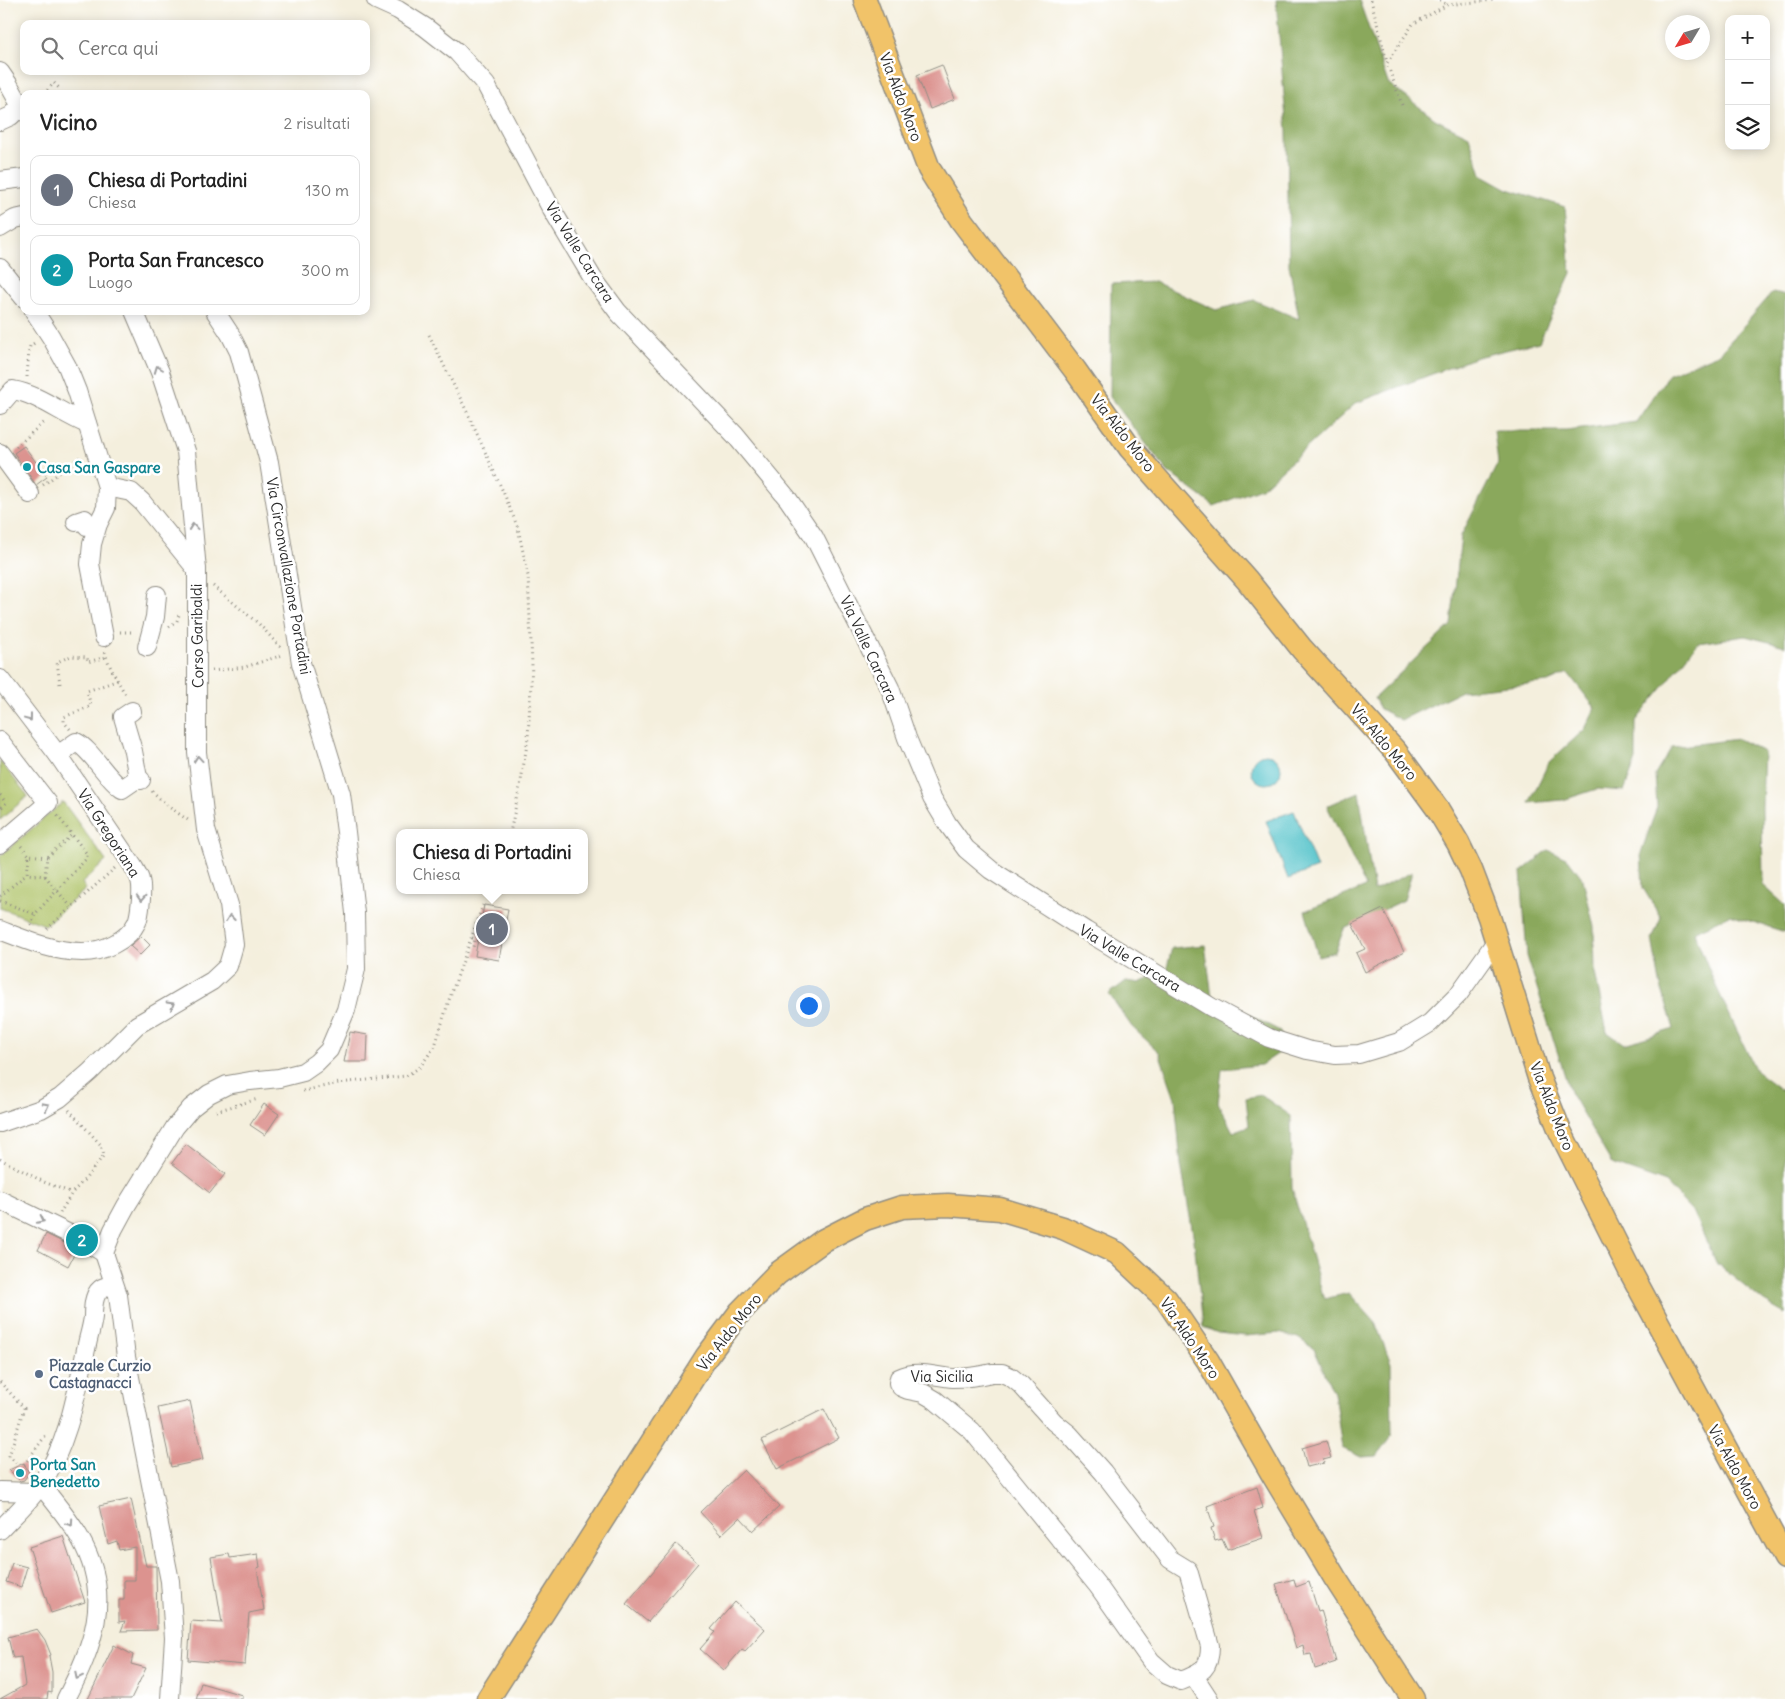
<!DOCTYPE html>
<html lang="it">
<head>
<meta charset="utf-8">
<style>
  :root { --surface:#fff; --page:#f6f6f6; --text:#222; --muted:#767676; --line:#e0e0e0; --accent:#db2777 }
  body { margin:0; font-family:Delius,sans-serif; background:var(--page); color:var(--text) }
  .controls { position:absolute; right:15px; top:15px; display:grid; overflow:hidden; border-radius:10px; box-shadow:0 2px 12px #0003 }
  .controls button { width:45px; height:45px; display:grid; place-items:center; padding:0; border:0; border-bottom:1px solid var(--line); background:var(--surface); color:var(--text); font:25px sans-serif }
  .compass { position:absolute; left:1665px; top:15px; width:45px; height:45px; border-radius:50%; background:var(--surface); box-shadow:0 2px 12px #0003; rotate:232deg }
  .you { position:absolute; left:808px; top:1005px; width:18px; height:18px; margin:-12px; border:4px solid #fff; border-radius:50%; background:#1a73e8; box-shadow:0 0 0 8px #1a73e833 }
  .badge { display:grid; place-items:center; width:32px; height:32px; border-radius:50%; background:var(--accent); color:#fff; font-size:16px; font-weight:700 }
  .pin { position:absolute; translate:-50% -50%; border:2px solid #fff; box-shadow:0 1px 5px #0006 }
  .popup { position:absolute; left:396px; top:829px; width:192px; height:65px; box-sizing:border-box; display:grid; place-content:center; border-radius:10px; background:var(--surface); filter:drop-shadow(0 1px 4px #0005); font-size:16px; white-space:nowrap; color:var(--muted) }
  .popup b { font-size:19px; color:var(--text) }
  .popup::after { content:''; position:absolute; left:50%; top:100%; margin-left:-10px; border:10px solid transparent; border-top-color:var(--surface) }
  .list { margin:0; padding:0; list-style:none }
  h2 { display:flex; justify-content:space-between; align-items:center; height:65px; margin:0; padding:0 20px; font-size:21px }
  h2 small { font-size:16px; font-weight:400; color:var(--muted) }
  .list li { display:grid; grid-template-columns:32px 1fr auto; gap:15px; align-items:center; box-sizing:border-box; height:70px; margin:0 10px 10px; padding:0 10px; border:1px solid var(--line); border-radius:10px }
  .list b { display:block; font-size:19px; white-space:nowrap }
  .list p { margin:0; font-size:16px; white-space:nowrap; color:var(--muted) }
  .list em { font-size:16px; font-style:normal; color:var(--muted) }
  .icon { flex:none; width:28px; height:28px; fill:none; stroke:currentColor; stroke-width:2; stroke-linecap:round; stroke-linejoin:round }
  .map { position:relative; flex:none; width:1785px; height:1699px; overflow:hidden }
  .search { position:absolute; background:var(--surface); box-shadow:0 2px 12px #0003; left:20px; top:20px; width:350px; height:55px; display:flex; align-items:center; gap:12px; box-sizing:border-box; padding:0 18px; border-radius:10px; color:var(--muted); font-size:19px }
  .panel { position:absolute; background:var(--surface); box-shadow:0 2px 12px #0003; left:20px; top:90px; width:350px; height:225px; border-radius:10px }
  .map>svg:first-child { display:block }
  .green { fill:#aec266; stroke:#6c7648 }
  .forest { fill:#8aa85b; stroke:#5a6a43 }
  .water { fill:#55c3ca; stroke:#40777a }
  .building { fill:#dc938f }
  .lines { fill:none; stroke-linecap:round; stroke-linejoin:round }
  .minor-casing { stroke:#908d84; stroke-width:20 }
  .major-casing { stroke:#908d84; stroke-width:25 }
  .path { stroke:#908d84; stroke-width:3; stroke-dasharray:1 4; stroke-linecap:butt }
  .minor { stroke:#fff; stroke-width:18 }
  .major { stroke:#f1c369; stroke-width:22 }
  .oneway { stroke:#a0a0a0 }
  .culture-dot { fill:#0f9aa8; stroke:#fff; stroke-width:2 }
  .service-dot { fill:#5c6f8a; stroke:#fff; stroke-width:2 }
  .labels { text-anchor:middle; dominant-baseline:central; stroke-width:5; stroke-linejoin:round; paint-order:stroke }
  .street-label { font-size:15px; fill:#2b2b2b; stroke:#fff }
  .culture-label { font-size:15px; font-weight:bold; fill:#0d838f; stroke:#fff; text-anchor:start }
  .service-label { font-size:15px; font-weight:bold; fill:#4e5e75; stroke:#fff; text-anchor:start }
</style>
</head>
<body>
<div class="map">
<svg width="1785" height="1699" viewBox="0 0 1785 1699">
  <rect width="100%" height="100%" fill="#fff"/>
  <filter id="ink" filterUnits="userSpaceOnUse"><feTurbulence type="fractalNoise" baseFrequency=".02" numOctaves="2"/><feDisplacementMap in="SourceGraphic" scale="10" xChannelSelector="R" yChannelSelector="G"/><feConvolveMatrix kernelMatrix="1 2 1 2 8 2 1 2 1" color-interpolation-filters="sRGB"/></filter>
  <filter id="wash" filterUnits="userSpaceOnUse"><feTurbulence type="fractalNoise" baseFrequency=".0096" numOctaves="4" result="noise"/><feDisplacementMap in="SourceGraphic" scale="20" xChannelSelector="R" yChannelSelector="G"/><feGaussianBlur stdDeviation="1.12" result="paint"/><feColorMatrix in="noise" values="0 0 0 0 0 0 0 0 0 0 0 0 0 0 0 0 0 1.4 0 .05"/><feComposite in="paint" operator="in"/></filter>
  <g filter="url(#wash)">
    <rect width="100%" height="100%" fill="#f4efdd"/>
    <g class="green">
      <path d="M0,761l28,35 -28,24z"/>
      <path d="M63,802l43,59 -24,22 4,6 -41,36 -45,-17v-52z"/>
    </g>
    <g class="forest">
      <path d="M1276,0h83l29,83 47,36 34,17 12,38 27,15 57,18 6,66 -32,69 -62,15 -121,46 -93,84 -49,19 -47,-35 -57,-74 1,-113 44,-2 61,28 38,-10 45,19 -10,-54 -2,-134z"/>
      <path d="M1773,292l12,3v351l-40,-10 -47,7 -62,78v39l-12,31 -27,-2 -34,11 -34,3 20,-41 36,-33 10,-21 -27,-35 -20,9 -87,9 -60,29 -21,-11 -6,-11 77,-73 10,-89 37,-73 -4,-32h72l70,-9 33,-48 51,-21z"/>
      <path d="M1738,739l26,13 -2,54 1,79 22,20v27l-55,-17 -36,17 21,52 41,87 29,22v221l-21,-12 -47,-38 -25,-53 -26,-28 -54,-19 -42,-72 -43,-136 -6,-84 27,-22 20,9 15,20 11,48 1,46 12,59 17,12 50,-15 -14,-46 -8,-44 9,-21 -18,-30 -2,-35 16,-46 -2,-32 17,-28z"/>
      <path d="M1359,792l15,99 38,-19 -8,28 -60,29 -9,23 -17,4 -13,-45 61,-24 -39,-81z"/>
      <path d="M1205,945l7,51 68,35 5,18 -24,16 -39,4 -4,34 15,29 16,-6 -3,-28 15,-3 30,21 1,72 32,111 25,-6 26,29 16,41 1,72 -15,21 -16,1 -19,-9 -8,-55 -20,-44 -16,-11 -19,-5 -33,3 -28,-3 -15,-6 -9,-87 -13,-75 -6,-67 -16,-46 -27,-25 -23,-33 17,-13 13,2 27,-12 6,-23z"/>
    </g>
    <g class="water">
      <circle cx="1266" cy="769" r="15"/>
      <path d="M1294,811l23,57 -29,11 -22,-58z"/>
    </g>
    <g id="blocks">
      <g class="building">
        <path d="M942,65l13,34 -25,10 -13,-34z"/>
        <path d="M24,446l23,31 -11,8 -22,-32z"/>
        <path d="M484,905l24,4 -9,51 -24,-4z"/>
        <path d="M1383,909l21,43 -39,20 -9,-19 9,-4 -13,-25z"/>
        <path d="M141,936l9,9 -10,10 -10,-9z"/>
        <path d="M350,1032l18,3 -1,27h-23z"/>
        <path d="M264,1104l15,10 -14,21 -15,-10z"/>
        <path d="M186,1144l39,30 -15,19 -38,-30z"/>
        <path d="M46,1234l31,15 -9,17 -30,-16z"/>
        <path d="M190,1401l13,59 -32,7 -13,-59z"/>
        <path d="M824,1409l15,29 -62,31 -15,-29z"/>
        <path d="M1326,1441l5,17 -8,2 1,3 -17,4 -5,-19z"/>
        <path d="M24,1463l5,10 -5,7 -4,1 -11,-11z"/>
        <path d="M744,1470l35,37 -26,24 -13,-14 -19,18 -21,-23z"/>
        <path d="M1257,1487l6,21 -9,3 9,27 -36,12 -5,-11 -7,2 -4,-13 3,-1 -7,-21z"/>
        <path d="M131,1499l15,67h10v1l1,63 -36,1 4,-10 -6,1v-22h5v-20h11v-33l-16,3 -2,-9 -9,3 -9,-38z"/>
        <path d="M63,1536l22,66 -34,11 -22,-66z"/>
        <path d="M676,1544l22,19 -50,59 -22,-18z"/>
        <path d="M229,1554l1,4 28,-4 2,13 -3,1 7,42 -15,3 -4,52 -57,-5 3,-39 31,2 -11,-66z"/>
        <path d="M12,1563l15,4 -6,20 -15,-5z"/>
        <path d="M1294,1579l2,8 13,-5 9,29 3,-1 15,52 -21,7 -4,-15 -6,1 -2,-10 -7,3 -20,-64z"/>
        <path d="M735,1602l30,27 -20,22 -3,-2 -18,21 -24,-21 15,-17 -4,-3z"/>
        <path d="M37,1629l8,11 6,15 -2,1 3,16v21l-4,-1 -1,7h-47l25,-14 -4,-28 -8,1 -5,-21z"/>
        <path d="M114,1645l19,10 -2,9 15,4 -15,31h-43z"/>
        <path d="M201,1683l41,12v4h-46z"/>
      </g>
    </g>
  </g>
  <g filter="url(#ink)">
    <use href="#blocks" fill-opacity="0" stroke="#908d84" stroke-width="1"/>
    <g class="lines">
      <defs>
        <g id="minor">
          <path d="M376,0l22,10 27,17 32,25 29,33 66,125 40,67 26,35 117,123 53,64 26,38 76,151 17,50 25,60 15,25 19,26 25,21 95,61 125,76 58,31 38,12 28,5 24,-1 40,-12 31,-19 28,-28 39,-55"/>
          <path d="M0,72l9,13 15,27"/>
          <path d="M0,121l11,-5 9,-9"/>
          <path d="M0,181l24,-3"/>
          <path d="M0,228l15,-9 9,-2"/>
          <path d="M0,268l24,30"/>
          <path d="M34,311l17,26 16,29 10,25 30,96 -1,21 -8,16 -6,20 -2,20 14,73"/>
          <path d="M0,405l13,-15c27,5 49,24 74,34"/>
          <path d="M0,453l30,41"/>
          <path d="M107,487l24,5 11,10 55,68"/>
          <path d="M76,522l9,-3 2,7 11,-2"/>
          <path d="M147,647l8,-30 2,-22"/>
          <path d="M0,679l58,76 75,111c2,4 6,9 7,14 2,6 1,13 1,19 -1,8 -1,15 -4,23 -9,19 -35,30 -55,30 -28,0 -56,-12 -82,-22"/>
          <path d="M132,711l-9,6 10,34 5,27"/>
          <path d="M0,741l48,62 -48,41"/>
          <path d="M58,755l18,-13c16,8 29,35 46,47l16,-11 3,2"/>
          <path d="M0,1123l41,-14 19,-11 30,-26 47,-47 75,-44 16,-15 6,-21 -5,-40 -23,-75 -9,-78v-182l-11,-119 -26,-79 -26,-61"/>
          <path d="M0,1200l82,40 22,13"/>
          <path d="M992,1373h10l9,4 10,8 33,37 15,12 34,38 67,87 18,11 22,76c0,23 -8,27 -29,35l-14,-6 -16,-14 -53,-75 -126,-155 -37,-31 -12,-7 -15,-3 -7,-3 -3,-4 1,-5c18,-9 36,-1 54,0 14,0 26,-2 39,-5z"/>
          <path d="M41,1485c14,18 29,35 40,55 32,57 12,106 -15,159"/>
          <path d="M0,1491l35,1"/>
          <path d="M0,1530c14,-15 30,-29 41,-46 29,-43 36,-95 47,-144 2,-8 4,-15 5,-23 0,-6 0,-13 2,-19 3,-10 10,-14 20,-10"/>
          <path d="M1194,1676l15,23"/>
          <path d="M170,1699l4,-61 -4,-57 -44,-224 -8,-62 -14,-42 9,-23 13,-24 49,-79 16,-19 18,-14 18,-9 23,-4 29,-3 24,-6 13,-9 13,-13 17,-40 10,-41 -1,-56 -9,-81 -5,-38 -40,-131 -32,-201 -30,-110 -9,-18 -15,-23"/>
        </g>
        <g id="major">
          <path d="M865,0l64,169 33,52 113,149 55,78 117,132 55,69 94,103 41,56 21,35 13,27 18,47 50,161 21,53 69,138 156,289"/>
          <path d="M488,1699l219,-343 33,-44 37,-38 47,-34 41,-21 37,-12 46,-2 52,4 63,19 54,25 49,46 42,62 65,114 62,103 78,121"/>
        </g>
      </defs>
      <use href="#minor" class="minor-casing"/>
      <use href="#major" class="major-casing"/>
      <g class="path">
        <path d="M1371,0l16,62"/>
        <path d="M1440,0l7,5"/>
        <path d="M44,94l10,-11 7,7"/>
        <path d="M1402,105l-15,-42 26,-39 34,-19 47,-5"/>
        <path d="M429,335l39,79 37,82 13,32 10,48 4,88 -4,74 -7,43 -11,52"/>
        <path d="M27,377l2,-27 1,-4 6,-4"/>
        <path d="M16,447l29,-26"/>
        <path d="M126,466l2,8"/>
        <path d="M43,485l37,-28"/>
        <path d="M213,586l46,38 23,25"/>
        <path d="M169,627l8,-6 2,-6"/>
        <path d="M120,632h13"/>
        <path d="M105,652c4,16 14,30 21,44"/>
        <path d="M212,671l33,-4 38,-12"/>
        <path d="M60,684l-3,-22 14,-6 16,1 1,5 18,-5"/>
        <path d="M70,729l-6,-7v-5l27,-11 -4,-15 32,-11"/>
        <path d="M152,791l17,16 19,13"/>
        <path d="M0,795l6,8 -6,6"/>
        <path d="M21,846l8,9"/>
        <path d="M47,857l-18,-2 -2,19 18,2 2,-19 26,-23"/>
        <path d="M45,876l26,31"/>
        <path d="M0,896l27,-22"/>
        <path d="M0,901l35,13 52,-56v-4l-30,-39"/>
        <path d="M31,925l4,-11"/>
        <path d="M47,929l68,-61"/>
        <path d="M472,938l3,1 -2,8 3,1"/>
        <path d="M303,1091l36,-8 67,-7 14,-9 15,-21 14,-46 34,-95"/>
        <path d="M216,1111l42,-12"/>
        <path d="M0,1159l44,23 28,11"/>
        <path d="M60,1213l12,-20 14,-15 18,-23 -3,-10 -32,-35"/>
        <path d="M0,1382l24,26 -15,48 7,7"/>
        <path d="M24,1465l22,-30"/>
      </g>
      <use href="#minor" class="minor"/>
      <use href="#major" class="major"/>
    </g>
    <defs><path id="oneway-chevron" d="M-2-3.5L2.5 0L-2 3.5" fill="none" stroke-width="1.6" stroke-linecap="round" stroke-linejoin="round" transform="scale(1.25)"/></defs>
    <g class="oneway">
      <use href="#oneway-chevron" transform="translate(158 369) rotate(-111)"/>
      <use href="#oneway-chevron" transform="translate(193 527) rotate(-95)"/>
      <use href="#oneway-chevron" transform="translate(29 718) rotate(53)"/>
      <use href="#oneway-chevron" transform="translate(198 759) rotate(-95)"/>
      <use href="#oneway-chevron" transform="translate(141 898) rotate(93)"/>
      <use href="#oneway-chevron" transform="translate(230 918) rotate(-97)"/>
      <use href="#oneway-chevron" transform="translate(171 1005) rotate(-30)"/>
      <use href="#oneway-chevron" transform="translate(46 1106) rotate(-28)"/>
      <use href="#oneway-chevron" transform="translate(41 1220) rotate(26)"/>
      <use href="#oneway-chevron" transform="translate(70 1523) rotate(55)"/>
      <use href="#oneway-chevron" transform="translate(78 1676) rotate(116)"/>
    </g>
  </g>
  <g class="culture-dot">
    <circle cx="27" cy="467" r="5"/>
    <circle cx="20" cy="1473" r="5"/>
  </g>
  <circle class="service-dot" cx="39" cy="1374" r="5"/>
  <g class="labels">
    <g class="street-label">
      <text transform="translate(901 97) rotate(69)">Via Aldo Moro</text>
      <text transform="translate(580 252) rotate(58)">Via Valle Carcara</text>
      <text transform="translate(1123 433) rotate(52)">Via Aldo Moro</text>
      <text transform="translate(289 576) rotate(80)">Via Circonvallazione Portadini</text>
      <text transform="translate(197 636) rotate(-91)">Corso Garibaldi</text>
      <text transform="translate(869 649) rotate(65)">Via Valle Carcara</text>
      <text transform="translate(1384 742) rotate(50)">Via Aldo Moro</text>
      <text transform="translate(109 833) rotate(57)">Via Gregoriana</text>
      <text transform="translate(1130 958) rotate(31)">Via Valle Carcara</text>
      <text transform="translate(1552 1106) rotate(68)">Via Aldo Moro</text>
      <text transform="translate(729 1332) rotate(-52)">Via Aldo Moro</text>
      <text transform="translate(1190 1338) rotate(56)">Via Aldo Moro</text>
      <text x="942" y="1376">Via Sicilia</text>
      <text transform="translate(1735 1467) rotate(61)">Via Aldo Moro</text>
    </g>
    <g class="culture-label">
      <text x="37" y="467">Casa San Gaspare</text>
      <text x="30" y="1464">Porta San<tspan x="30" dy="17">Benedetto</tspan></text>
    </g>
    <g class="service-label">
      <text x="49" y="1365">Piazzale Curzio<tspan x="49" dy="17">Castagnacci</tspan></text>
    </g>
  </g>
</svg>
<div class="controls">
<button>+</button>
<button>−</button>
<button><svg class="icon" aria-label="layers" viewBox="0 0 24 24"><path d="M12 4l9 5-9 5-9-5zM3 14l9 5 9-5"/></svg></button>
</div>
<svg class="compass" viewBox="-18 -18 36 36"><path d="M0-13l5 13h-10z" fill="#e53935"/><path d="M0 13l5-13h-10z" fill="#767676"/></svg>
<div class="you"></div>
<div class="pin badge" style="left:492px;top:929px;background:#6b7280">1</div>
<div class="popup"><b>Chiesa di Portadini</b>Chiesa</div>
<div class="pin badge" style="left:82px;top:1240px;background:#0f9aa8">2</div>
<div class="search"><svg class="icon" aria-label="search" viewBox="0 0 24 24"><circle cx="10" cy="10" r="6"/><path d="M15 15l6 6"/></svg>Cerca qui</div>
<section class="panel">
<h2>Vicino<small>2 risultati</small></h2>
<ul class="list">
<li><span class="badge" style="background:#6b7280">1</span><div><b>Chiesa di Portadini</b><p>Chiesa</p></div><em>130 m</em></li>
<li><span class="badge" style="background:#0f9aa8">2</span><div><b>Porta San Francesco</b><p>Luogo</p></div><em>300 m</em></li>
</ul>
</section>
</div>
</body>
</html>
